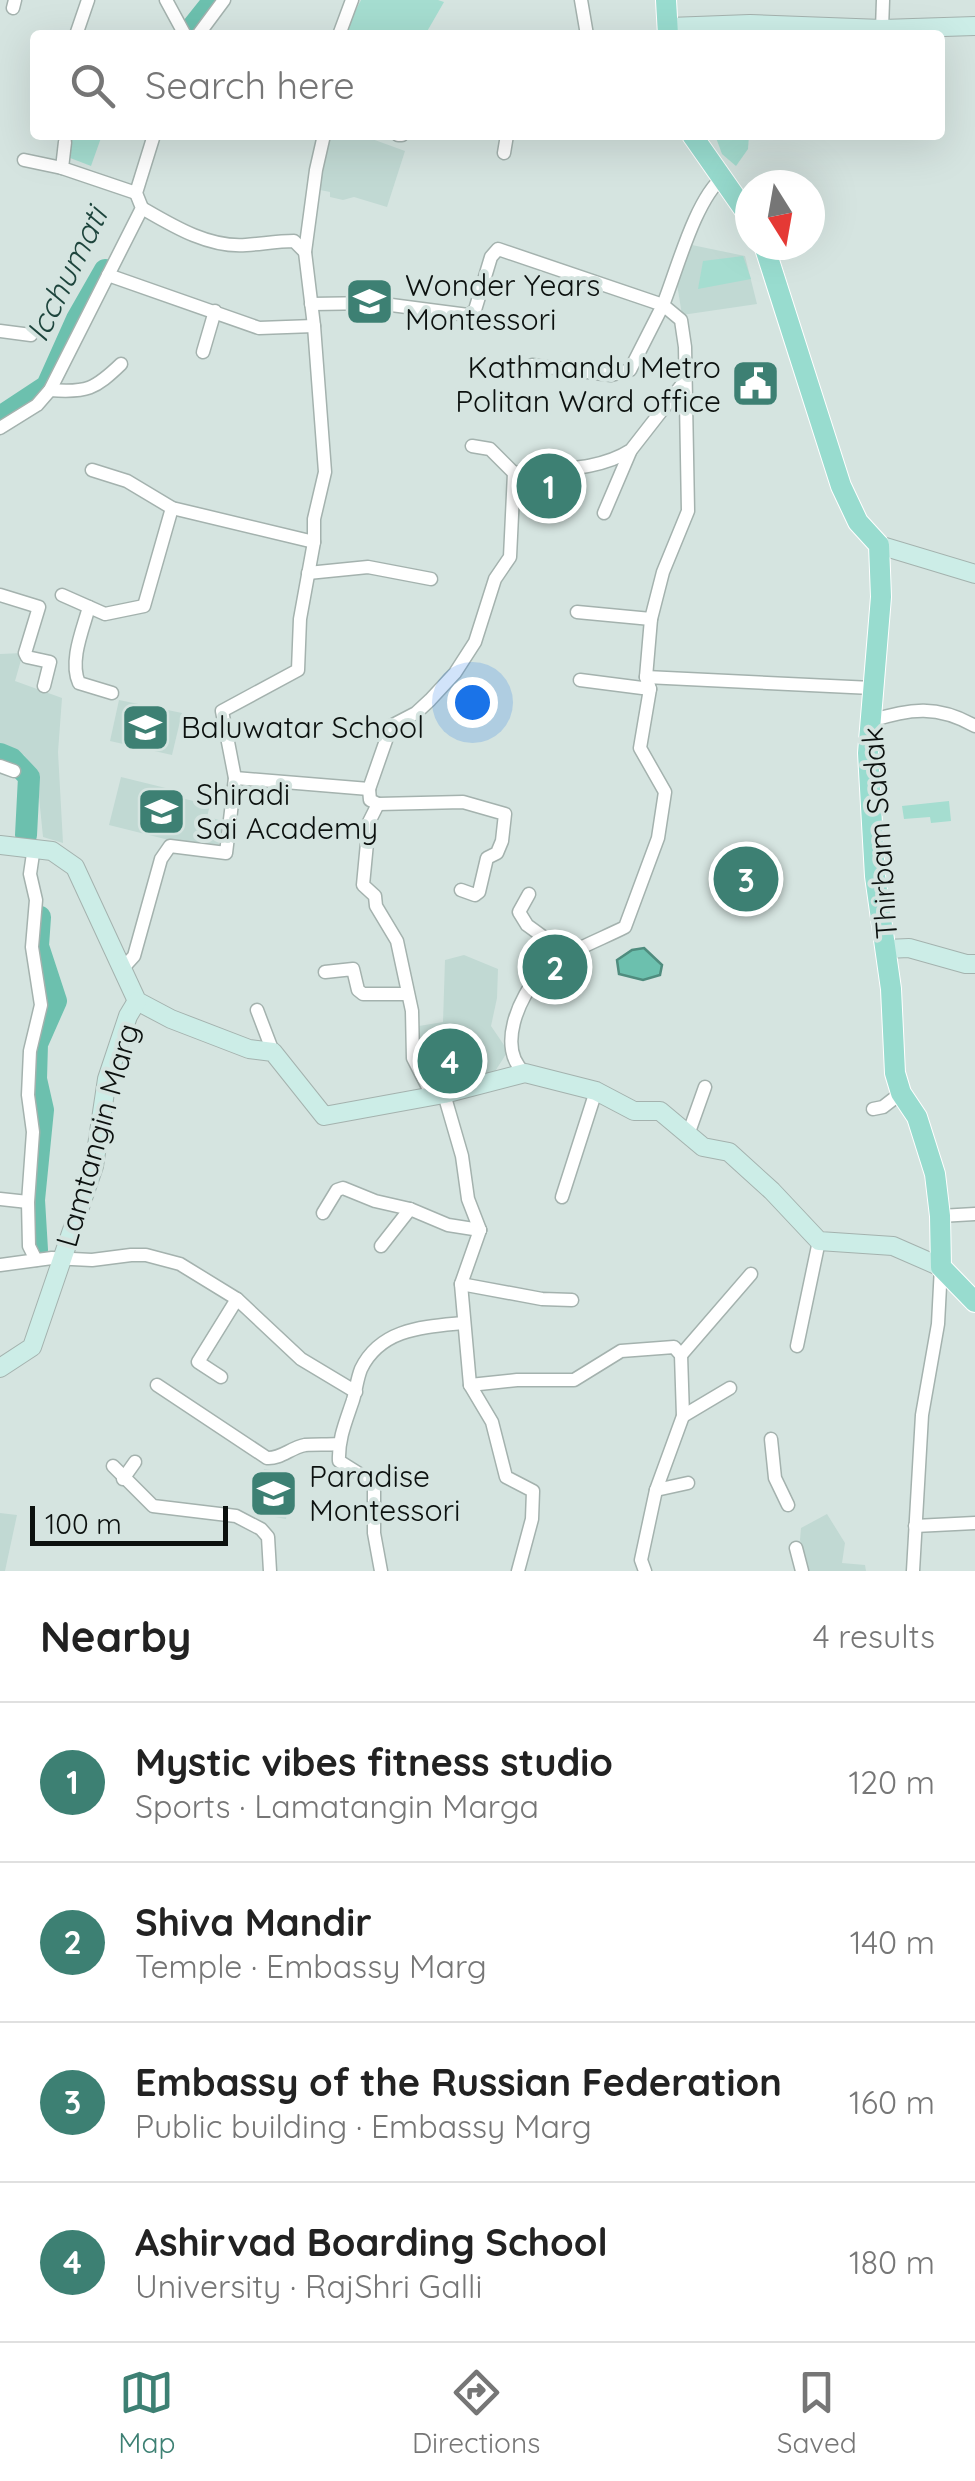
<!DOCTYPE html>
<html lang="en">
<head>
<meta charset="utf-8">
<style>
  :root { --surface:#fff; --page:#f2f2f2; --text:#222; --muted:#767676; --line:#e0e0e0; --accent:#3d8073 }
  body { margin:0; font-family:Quicksand,sans-serif; background:var(--page); color:var(--text) }
  .compass { position:absolute; left:735px; top:170px; width:90px; height:90px; border-radius:50%; background:var(--surface); box-shadow:0 10px 40px #0002; rotate:169deg }
  .scale { position:absolute; left:30px; bottom:25px; width:198px; box-sizing:border-box; padding-left:10px; border:5px solid #0c110f; border-top:0; font-size:28px; line-height:35px; white-space:nowrap; color:#0c110f; -webkit-text-stroke:8px #d5e4e0; paint-order:stroke }
  .you { position:absolute; left:472px; top:702px; width:35px; height:35px; margin:-25px; border:8px solid #fff; border-radius:50%; background:#1a73e8; box-shadow:0 0 0 15px #1a73e833 }
  .badge { display:grid; place-items:center; width:65px; height:65px; border-radius:50%; background:var(--accent); color:#fff; font-size:32px; font-weight:700 }
  .pin { position:absolute; translate:-50% -50%; border:5px solid #fff; box-shadow:0 2px 10px #0006 }
  .list { margin:0; padding:0; list-style:none }
  h2 { display:flex; justify-content:space-between; align-items:center; height:130px; margin:0; padding:0 40px; font-size:42px }
  h2 small { font-size:32px; font-weight:400; color:var(--muted) }
  .list li { display:grid; grid-template-columns:65px 1fr auto; gap:30px; align-items:center; box-sizing:border-box; height:160px; padding:0 40px; border-top:2px solid var(--line) }
  .list b { display:block; font-size:38px; white-space:nowrap }
  .list p { margin:0; font-size:32px; white-space:nowrap; color:var(--muted) }
  .list em { font-size:32px; font-style:normal; color:var(--muted) }
  .icon { flex:none; width:55px; height:55px; fill:none; stroke:currentColor; stroke-width:2; stroke-linecap:round; stroke-linejoin:round }
  .map { position:relative; flex:none; width:975px; height:1571px; overflow:hidden }
  .search { position:absolute; background:var(--surface); box-shadow:0 10px 40px #0002; left:30px; right:30px; top:30px; height:110px; display:flex; align-items:center; gap:25px; box-sizing:border-box; padding:0 35px; border-radius:10px; color:var(--muted); font-size:38px }
  .sheet { height:770px; background:var(--surface) }
  nav { display:flex; justify-content:space-around; align-items:center; box-sizing:border-box; height:140px; border-top:2px solid var(--line); background:var(--surface); font-size:28px; color:var(--muted) }
  nav a { display:grid; justify-items:center; gap:5px }
  nav .on { color:var(--accent) }
  .map>svg:first-child { display:block }
  .built { fill:#c1d9d3 }
  .green { fill:#a5ddd0 }
  .water { fill:#6cc0ae; stroke:#4f8c7e; stroke-width:2.5 }
  .lines { fill:none; stroke-linecap:round; stroke-linejoin:round }
  .river { stroke:#6cc0ae; stroke-width:22 }
  .street-casing { stroke:#a4b2ae; stroke-width:15 }
  .secondary-casing { stroke:#a4b2ae; stroke-width:20 }
  .primary-casing { stroke:#fff; stroke-width:22 }
  .street { stroke:#fff; stroke-width:12 }
  .secondary { stroke:#ccede7; stroke-width:18 }
  .primary { stroke:#98dccf; stroke-width:20 }
  .labels { text-anchor:middle; dominant-baseline:central; stroke-width:8; stroke-linejoin:round; paint-order:stroke }
  .poi-label { font-size:30px; fill:#0c110f; stroke:#d5e4e0; text-anchor:start }
  .street-label { font-size:30px; fill:#0c110f; stroke:#d5e4e0 }
  .water-label { font-size:32px; font-style:italic; fill:#1e453d; stroke:#d5e4e0 }
</style>
</head>
<body>
<div class="map">
<svg width="975" height="1571" viewBox="0 0 975 1571">
  <rect width="100%" height="100%" fill="#d5e4e0"/>
  <g class="built">
    <path d="M325,135h36l44,16 -18,56 -33,-10 -11,3 -13,-3v-5l-15,-3z"/>
    <path d="M687,244l58,12 12,48 -75,11 -5,-31z"/>
    <path d="M23,653l-8,28 47,17 -4,54 5,91 -20,-6 -6,-60 -4,-10 -9,-12 -24,-9v-92z"/>
    <path d="M119,700l63,13 -10,42 -62,-14z"/>
    <path d="M121,777l57,14 -1,6 33,8 -3,12 17,4 -7,31 -108,-27z"/>
    <path d="M464,955l34,14 -1,29 -6,28 17,25 -14,22 -59,19 -14,-19 -14,-45 36,-6 2,-62z"/>
    <path d="M264,1469l28,4 -6,46 -33,-6z"/>
    <path d="M0,1513l17,2 -12,56h-5z"/>
    <path d="M827,1514l18,29 -3,20 23,2 1,6h-59l-7,-31 1,-12z"/>
  </g>
  <g class="green">
    <path d="M361,0h77l6,2 -19,33h-82z"/>
    <path d="M73,135h29l-11,31 -26,-10z"/>
    <path d="M715,135h34l-1,14 -12,17 -14,-12z"/>
    <path d="M743,256l8,23 -53,10 5,-28z"/>
    <path d="M949,801l2,20 -20,2 -1,-6 -26,2 -2,-13z"/>
  </g>
  <path class="water" d="M644,948l18,17 -2,10 -17,5 -24,-6 -2,-14 15,-10z"/>
  <g class="lines">
    <g class="river">
      <path d="M186,35l28,-35"/>
      <path d="M0,417l47,-31 30,-67 28,-49"/>
      <path d="M0,754l12,5 17,18 -3,58"/>
      <path d="M37,1250l-3,-50 9,-90 -7,-31 1,-35 19,-43 -18,-55 2,-29"/>
    </g>
    <defs>
      <g id="street">
        <path d="M166,0l19,35"/>
        <path d="M581,0l6,35"/>
        <path d="M13,8l2,-8"/>
        <path d="M882,29l1,-29"/>
        <path d="M76,35l12,-35"/>
        <path d="M198,35l26,-35"/>
        <path d="M339,35l13,-35"/>
        <path d="M398,135h4"/>
        <path d="M65,142l-3,26 74,25"/>
        <path d="M504,153l3,-18"/>
        <path d="M24,160l38,8"/>
        <path d="M142,208c31,18 67,40 104,37 16,-1 31,-4 48,-4l11,11"/>
        <path d="M108,275l151,53 55,-2"/>
        <path d="M311,304l65,-1 92,12 7,-5 16,-53 7,-8 165,56 -33,65 -19,5 -79,-10"/>
        <path d="M0,331l31,4"/>
        <path d="M203,352l12,-41"/>
        <path d="M50,390c37,3 45,-1 71,-26"/>
        <path d="M0,428l37,-23 13,-15 92,-182 -6,-15 18,-58"/>
        <path d="M472,446l18,3 24,24"/>
        <path d="M92,470l35,11 45,27 142,34"/>
        <path d="M604,513l26,-61"/>
        <path d="M308,573l60,-6 63,12"/>
        <path d="M0,595l39,12 -14,46 2,4 23,5 -6,24"/>
        <path d="M62,595l43,19 39,-8 28,-98"/>
        <path d="M89,607c-6,22 -20,54 -10,76l33,10"/>
        <path d="M577,612l74,7"/>
        <path d="M646,677l226,11"/>
        <path d="M580,680l70,9"/>
        <path d="M871,721c39,-13 67,-16 104,5"/>
        <path d="M0,766l14,5"/>
        <path d="M235,778l134,11"/>
        <path d="M369,789l22,-63 25,-13 14,-13 25,-27 20,-31 20,-63 15,-22 4,-84c39,-5 83,-1 117,-23l53,-68"/>
        <path d="M369,789l1,11 8,4 -9,18 -6,63 12,11 1,10 21,35 15,70 1,47 19,37"/>
        <path d="M378,804l85,-2 42,12 -3,27 -5,12 -10,5 -8,34 -4,3 -14,-5"/>
        <path d="M34,847l-4,27 6,26 -4,47 9,58 -11,46 -2,44 5,37 -5,70 1,44 7,14"/>
        <path d="M529,894l-10,18 8,13 37,27 1,6 -3,5"/>
        <path d="M124,967l10,-11 27,-97 9,-13 56,7 9,-75 -13,-67 76,-41 2,-51 14,-77v-23l11,-47 -11,-146 -9,-74 11,-82 8,-35"/>
        <path d="M325,972l28,-3 5,21 5,4h44"/>
        <path d="M257,1010l16,42"/>
        <path d="M525,1073c-29,-24 -6,-77 16,-100 17,-18 61,-34 84,-46l33,-89 7,-46 -25,-44 10,-59 -4,-12 5,-58 12,-47 25,-61 -3,-164 -4,-27 -18,-15c14,-35 32,-105 60,-128"/>
        <path d="M444,1094l18,62 6,43 12,31"/>
        <path d="M873,1109l10,-2 18,-14"/>
        <path d="M689,1132l16,-45"/>
        <path d="M562,1197l34,-106"/>
        <path d="M0,1199l28,3"/>
        <path d="M323,1213l14,-23 6,-2 32,13 35,8 38,16 32,5"/>
        <path d="M940,1216l35,-2"/>
        <path d="M480,1230l-19,54 9,101 22,37 14,55 27,14 -1,28 -14,52"/>
        <path d="M381,1246l29,-37"/>
        <path d="M0,1265l52,-7 40,2 39,-5h15l34,9 57,35 64,60 55,33"/>
        <path d="M461,1284l81,15 30,1"/>
        <path d="M797,1346l22,-105"/>
        <path d="M681,1355l70,-81"/>
        <path d="M221,1377l-23,-15 39,-63"/>
        <path d="M157,1385l110,73c14,1 23,-10 38,-13 11,-1 22,0 33,-1"/>
        <path d="M470,1385l47,-5h57l47,-29 53,-4 7,8 2,61 -27,74 -15,70 4,11"/>
        <path d="M683,1416l47,-28"/>
        <path d="M771,1439l4,39 13,27"/>
        <path d="M113,1466l40,40 83,10 25,13 7,8 2,34"/>
        <path d="M123,1479l12,-17"/>
        <path d="M656,1490l32,-7"/>
        <path d="M915,1526l60,-3"/>
        <path d="M796,1548l6,23"/>
        <path d="M381,1571l-7,-38v-50l-35,-22c-1,-22 7,-40 14,-61 3,-10 4,-21 8,-31 20,-41 63,-42 103,-46"/>
        <path d="M913,1571l9,-156 16,-91 3,-57"/>
      </g>
      <g id="secondary">
        <path d="M669,27l81,-3 132,5 93,-3"/>
        <path d="M879,545l96,29"/>
        <path d="M0,845l52,6 23,16 62,134 34,18 78,30 24,3 51,64 120,-22 81,-21 71,18 38,20h26l43,36 26,5 43,39 47,50 74,5 48,21"/>
        <path d="M886,949l23,-1 57,16h9"/>
        <path d="M0,1368l32,-21 62,-181 13,-87 21,-63 9,-15"/>
      </g>
      <g id="primary">
        <path d="M666,0l2,35"/>
        <path d="M692,135l58,83"/>
        <path d="M764,245l77,241 17,36 21,23 2,52 -13,156 7,123 16,113 4,84 6,20 16,24 18,57 5,42 1,51 34,35"/>
      </g>
    </defs>
    <use href="#street" class="street-casing"/>
    <use href="#secondary" class="secondary-casing"/>
    <use href="#primary" class="primary-casing"/>
    <use href="#street" class="street"/>
    <use href="#secondary" class="secondary"/>
    <use href="#primary" class="primary"/>
  </g>
  <defs>
    <symbol id="school-square" viewBox="-11 -11 22 22"><rect x="-9" y="-9" width="18" height="18" rx="4" fill="#3d8073" stroke="#d5e4e0"/><path d="M0-5L7-2L0 1L-7-2ZM-4 1L0 2.5L4 1V4Q0 6-4 4Z" fill="#fff"/></symbol>
    <symbol id="civic-square" viewBox="-11 -11 22 22"><rect x="-9" y="-9" width="18" height="18" rx="4" fill="#3d8073" stroke="#d5e4e0"/><path d="M-.6-6.5H3V-4.5H.6V-3L4-1V1h2V6H-6V1h2V-1L-.6-3ZM-1.2 2.5V6h2.4V2.5Z" fill="#fff"/></symbol>
  </defs>
  <g fill-rule="evenodd">
    <use href="#school-square" x="342" y="274" width="55" height="55"/>
    <use href="#civic-square" x="728" y="356" width="55" height="55"/>
    <use href="#school-square" x="118" y="700" width="55" height="55"/>
    <use href="#school-square" x="134" y="784" width="55" height="55"/>
    <use href="#school-square" x="246" y="1466" width="55" height="55"/>
  </g>
  <g class="labels">
    <g class="poi-label">
      <text x="405" y="285">Wonder Years<tspan x="405" dy="34">Montessori</tspan></text>
      <text x="721" y="367" text-anchor="end">Kathmandu Metro<tspan x="721" dy="34">Politan Ward office</tspan></text>
      <text x="181" y="727">Baluwatar School</text>
      <text x="196" y="794">Shiradi<tspan x="196" dy="34">Sai Academy</tspan></text>
      <text x="309" y="1476">Paradise<tspan x="309" dy="34">Montessori</tspan></text>
    </g>
    <g class="street-label">
      <text transform="translate(879 833) rotate(-94)">Thirbam Sadak</text>
      <text transform="translate(97 1135) rotate(-74)">Lamtangin Marg</text>
    </g>
    <g class="water-label">
      <text transform="translate(66 274) rotate(-64)">Icchumati</text>
    </g>
  </g>
</svg>
<svg class="compass" viewBox="-18 -18 36 36"><path d="M0-13l5 13h-10z" fill="#e53935"/><path d="M0 13l5-13h-10z" fill="#767676"/></svg>
<div class="scale">100 m</div>
<div class="you"></div>
<div class="pin badge" style="left:549px;top:486px">1</div>
<div class="pin badge" style="left:555px;top:967px">2</div>
<div class="pin badge" style="left:746px;top:879px">3</div>
<div class="pin badge" style="left:450px;top:1061px">4</div>
<div class="search"><svg class="icon" aria-label="search" viewBox="0 0 24 24"><circle cx="10" cy="10" r="6"/><path d="M15 15l6 6"/></svg>Search here</div>
</div>
<section class="sheet">
<h2>Nearby<small>4 results</small></h2>
<ul class="list">
<li><span class="badge">1</span><div><b>Mystic vibes fitness studio</b><p>Sports · Lamatangin Marga</p></div><em>120 m</em></li>
<li><span class="badge">2</span><div><b>Shiva Mandir</b><p>Temple · Embassy Marg</p></div><em>140 m</em></li>
<li><span class="badge">3</span><div><b>Embassy of the Russian Federation</b><p>Public building · Embassy Marg</p></div><em>160 m</em></li>
<li><span class="badge">4</span><div><b>Ashirvad Boarding School</b><p>University · RajShri Galli</p></div><em>180 m</em></li>
</ul>
</section>
<nav>
<a class="on"><svg class="icon" aria-label="map" viewBox="0 0 24 24"><path d="M3 6l6-2 6 2 6-2v14l-6 2-6-2-6 2zM9 4v14M15 6v14"/></svg>Map</a>
<a><svg class="icon" aria-label="directions" viewBox="0 0 24 24"><path d="M12 3l9 9-9 9-9-9zM9 14v-3h6M13 9l2 2-2 2"/></svg>Directions</a>
<a><svg class="icon" aria-label="saved" viewBox="0 0 24 24"><path d="M7 4h10v16l-5-4-5 4z"/></svg>Saved</a>
</nav>
</body>
</html>
